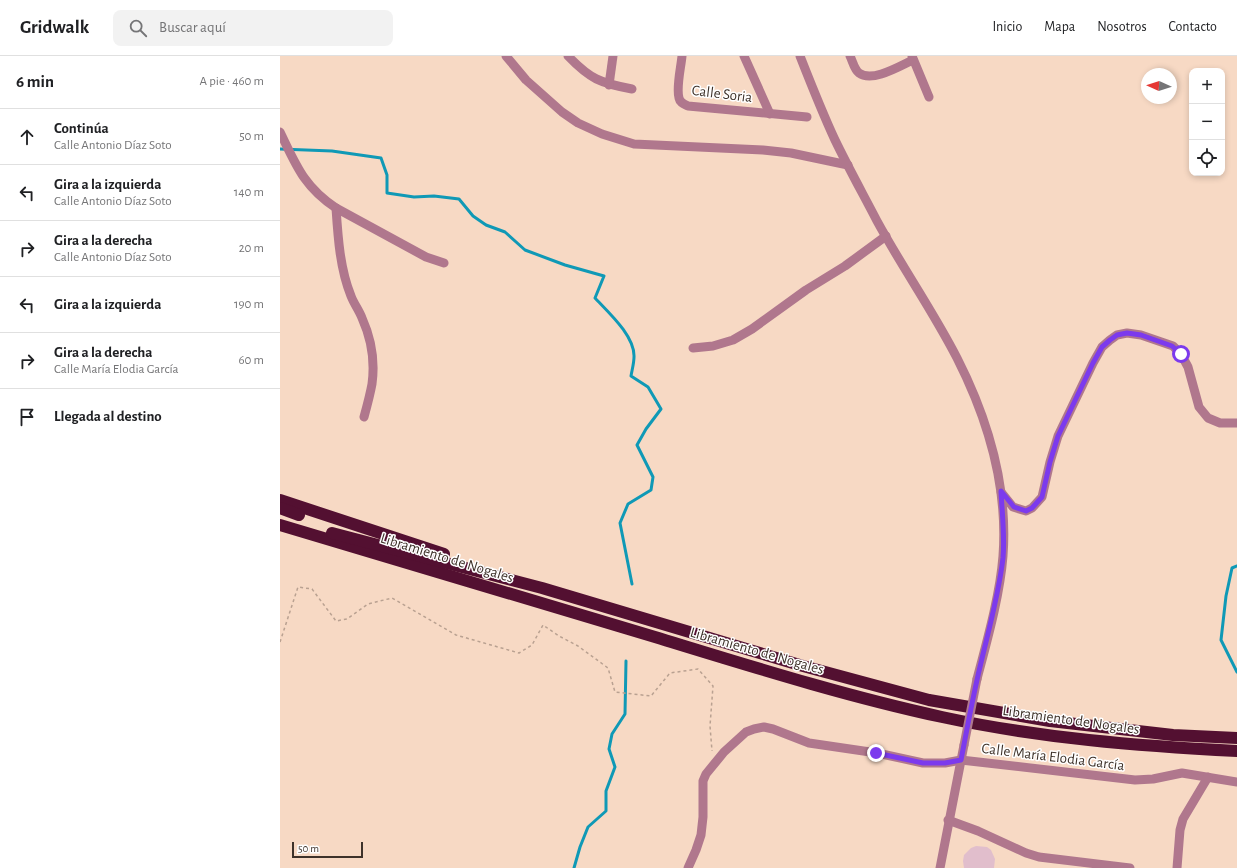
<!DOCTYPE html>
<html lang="es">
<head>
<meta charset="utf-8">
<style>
  :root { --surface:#fff; --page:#f2f2f2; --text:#202124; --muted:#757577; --line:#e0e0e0 }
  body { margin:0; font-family:"Alegreya Sans",sans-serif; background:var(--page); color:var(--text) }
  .controls { position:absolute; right:12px; top:12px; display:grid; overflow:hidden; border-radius:8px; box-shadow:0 2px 6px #0003 }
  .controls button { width:36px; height:36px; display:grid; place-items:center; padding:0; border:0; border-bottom:1px solid var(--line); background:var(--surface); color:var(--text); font:20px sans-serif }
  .compass { position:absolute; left:861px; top:12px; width:36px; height:36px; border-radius:50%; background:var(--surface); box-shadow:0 2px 6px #0003; rotate:273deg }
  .scale { position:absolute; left:12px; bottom:10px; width:71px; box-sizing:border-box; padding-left:4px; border:2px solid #3e322a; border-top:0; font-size:11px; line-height:14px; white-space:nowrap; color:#3e322a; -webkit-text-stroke:3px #fff; paint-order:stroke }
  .stop { position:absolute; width:12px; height:12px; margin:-9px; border:3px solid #7c3aed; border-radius:50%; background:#fff }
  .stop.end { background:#7c3aed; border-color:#fff; box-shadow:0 1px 4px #0008 }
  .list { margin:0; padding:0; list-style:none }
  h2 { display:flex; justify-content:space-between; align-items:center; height:52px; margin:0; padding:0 16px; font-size:17px }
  h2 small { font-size:13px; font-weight:400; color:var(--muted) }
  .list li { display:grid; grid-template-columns:26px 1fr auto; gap:12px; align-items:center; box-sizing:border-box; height:56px; padding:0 16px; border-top:1px solid var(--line) }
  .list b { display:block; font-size:15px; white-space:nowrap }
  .list p { margin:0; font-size:13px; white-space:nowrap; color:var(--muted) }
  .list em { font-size:13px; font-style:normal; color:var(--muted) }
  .icon { flex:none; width:22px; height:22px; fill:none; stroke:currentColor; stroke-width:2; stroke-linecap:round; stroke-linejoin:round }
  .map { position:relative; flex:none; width:957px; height:812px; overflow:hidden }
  header { display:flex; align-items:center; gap:24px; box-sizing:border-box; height:56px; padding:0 20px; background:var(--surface); border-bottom:1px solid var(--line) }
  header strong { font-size:19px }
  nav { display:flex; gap:22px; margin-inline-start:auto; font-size:14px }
  .search { width:280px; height:36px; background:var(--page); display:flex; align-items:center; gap:10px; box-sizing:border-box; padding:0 14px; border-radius:8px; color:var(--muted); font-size:15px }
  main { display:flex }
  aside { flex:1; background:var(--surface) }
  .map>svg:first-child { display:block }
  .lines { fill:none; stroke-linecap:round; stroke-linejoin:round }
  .stream { stroke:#0f99b6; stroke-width:3 }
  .building { fill:#e1becc }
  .path { stroke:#b9a191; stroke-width:1.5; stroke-dasharray:3 3; stroke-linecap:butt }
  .minor { stroke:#b0778d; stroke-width:9 }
  .highway { stroke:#531031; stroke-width:12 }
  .minor-bridge { stroke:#b0778d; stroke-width:9 }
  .route { stroke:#7c3aed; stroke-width:5 }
  .labels { text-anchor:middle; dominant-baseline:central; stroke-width:3; stroke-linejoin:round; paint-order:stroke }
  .street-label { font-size:15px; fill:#3e322a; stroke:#fff }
</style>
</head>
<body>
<header>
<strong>Gridwalk</strong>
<div class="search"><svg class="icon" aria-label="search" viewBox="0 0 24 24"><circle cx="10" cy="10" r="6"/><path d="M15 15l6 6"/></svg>Buscar aquí</div>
<nav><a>Inicio</a><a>Mapa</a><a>Nosotros</a><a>Contacto</a></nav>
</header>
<main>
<aside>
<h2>6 min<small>A pie · 460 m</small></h2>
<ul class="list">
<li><svg class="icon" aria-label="ahead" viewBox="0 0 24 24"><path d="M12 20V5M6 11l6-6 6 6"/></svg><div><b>Continúa</b><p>Calle Antonio Díaz Soto</p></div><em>50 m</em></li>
<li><svg class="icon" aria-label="left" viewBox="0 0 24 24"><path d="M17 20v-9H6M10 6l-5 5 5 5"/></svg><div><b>Gira a la izquierda</b><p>Calle Antonio Díaz Soto</p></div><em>140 m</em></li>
<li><svg class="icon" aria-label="right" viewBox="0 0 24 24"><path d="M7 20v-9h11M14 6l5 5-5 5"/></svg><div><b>Gira a la derecha</b><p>Calle Antonio Díaz Soto</p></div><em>20 m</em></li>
<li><svg class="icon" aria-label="left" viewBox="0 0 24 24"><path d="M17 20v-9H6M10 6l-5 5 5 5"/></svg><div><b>Gira a la izquierda</b></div><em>190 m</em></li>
<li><svg class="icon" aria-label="right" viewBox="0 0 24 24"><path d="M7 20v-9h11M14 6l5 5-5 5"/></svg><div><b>Gira a la derecha</b><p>Calle María Elodia García</p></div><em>60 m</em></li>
<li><svg class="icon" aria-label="arrive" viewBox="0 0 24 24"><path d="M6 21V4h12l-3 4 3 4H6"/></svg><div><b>Llegada al destino</b></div></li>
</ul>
</aside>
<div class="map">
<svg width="957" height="812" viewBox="0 0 957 812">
  <rect width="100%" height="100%" fill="#f7d9c4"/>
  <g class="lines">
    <g class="stream">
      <path d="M0,93l52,2 49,7 6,17v18l27,4 20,-1 25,3 14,17 13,9 19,7 20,18 40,15 39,11 -9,22c13,14 40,38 39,59 0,6 -2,13 -3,19l17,11 13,22 -15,20 -9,16 16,32 -2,13 -23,14 -8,19 12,61"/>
      <path d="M957,510l-5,2 -6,28 -5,44 16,32"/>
      <path d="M294,812l6,-21 8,-20 18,-16v-20l9,-24 -6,-18 3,-15 13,-20 1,-53"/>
    </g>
  </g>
  <path class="building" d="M696,790l11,1 4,3 4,9 -1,9h-30l-1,-7 1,-6 7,-7z"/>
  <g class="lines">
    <path class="path" d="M0,586l18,-55 14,2 24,32 11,-2 21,-15 24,-6 64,37 63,18 13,-8 11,-20 16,11 19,10 30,22 7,24 36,4 19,-23 28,-4 15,17 -3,40 2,25"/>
    <g class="minor">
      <path d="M226,0l20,24 36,32 16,11 24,11 32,10 129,6 28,3 57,12"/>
      <path d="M288,0c22,23 32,27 64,33"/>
      <path d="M402,0c-1,11 -6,32 -3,42 1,5 5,6 9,8l119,11"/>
      <path d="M464,0l26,58"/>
      <path d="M520,0c11,28 22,56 35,84 13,27 28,54 42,81 25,46 56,90 80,137 31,61 51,130 46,198 -3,39 -16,85 -26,123"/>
      <path d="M570,0c3,6 4,13 9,17 13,10 41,-7 54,-13"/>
      <path d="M632,0l17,41"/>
      <path d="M329,29l4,-29"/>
      <path d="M0,76c16,33 24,55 56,76l90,49 18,6"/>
      <path d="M56,152c2,30 4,61 15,88 3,8 8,14 11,22 9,20 13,44 10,66 -2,11 -5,22 -8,33"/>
      <path d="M413,292l20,-2 20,-6 19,-11 54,-39 39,-24 41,-30"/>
      <path d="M721,436l12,15 13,4 6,-3 10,-11 8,-35 8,-26 35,-73 9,-16 8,-7 7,-5 10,-2 14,2 32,11 8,8 7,13 11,40 9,11 12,5h17"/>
      <path d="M668,764l30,11 48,22 13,4 91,11"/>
      <path d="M408,812l8,-18 5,-15 2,-18v-36l3,-7 18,-22 22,-20 8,-3 10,-2 9,2 36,14 68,10 46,10h22l16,-3 174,20 18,-1 29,-6 55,9"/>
      <path d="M660,812l24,-123"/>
      <path d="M897,812l3,-38 3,-11 25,-42"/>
    </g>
    <g class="highway">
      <path d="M0,444l164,54"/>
      <path d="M0,452l19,7"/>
      <path d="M0,469c125,38 250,75 375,112 95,29 190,59 287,80 97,21 196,29 295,34"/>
      <path d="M52,477l210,55 261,78 126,34 121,21 123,14 64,3"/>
    </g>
    <path class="minor-bridge" d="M684,689l13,-66"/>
  </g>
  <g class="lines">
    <path class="route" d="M596,697l47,10h22l16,-3c5,-26 10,-53 16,-80 9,-41 21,-80 26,-122 2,-22 -1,-45 -2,-67l13,16 12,4 6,-3 10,-11 8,-35 8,-26 35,-73 9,-16 8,-7 7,-5 10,-2 14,2 31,11 9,8"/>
  </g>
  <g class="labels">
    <g class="street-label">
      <text transform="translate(442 38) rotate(7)">Calle Soria</text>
      <text transform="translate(167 502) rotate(17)">Libramiento de Nogales</text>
      <text transform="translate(477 595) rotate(16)">Libramiento de Nogales</text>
      <text transform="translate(791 664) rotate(8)">Libramiento de Nogales</text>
      <text transform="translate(773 701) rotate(7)">Calle María Elodia García</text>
    </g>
  </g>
</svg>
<div class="controls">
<button>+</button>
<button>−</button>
<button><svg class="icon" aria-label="locate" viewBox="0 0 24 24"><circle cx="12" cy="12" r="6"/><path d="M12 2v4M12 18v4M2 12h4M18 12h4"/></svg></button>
</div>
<svg class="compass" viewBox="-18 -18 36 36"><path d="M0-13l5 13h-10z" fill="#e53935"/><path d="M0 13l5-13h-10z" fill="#757577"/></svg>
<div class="scale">50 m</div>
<div class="stop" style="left:901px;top:298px"></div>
<div class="stop end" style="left:596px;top:697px"></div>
</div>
</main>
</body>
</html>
